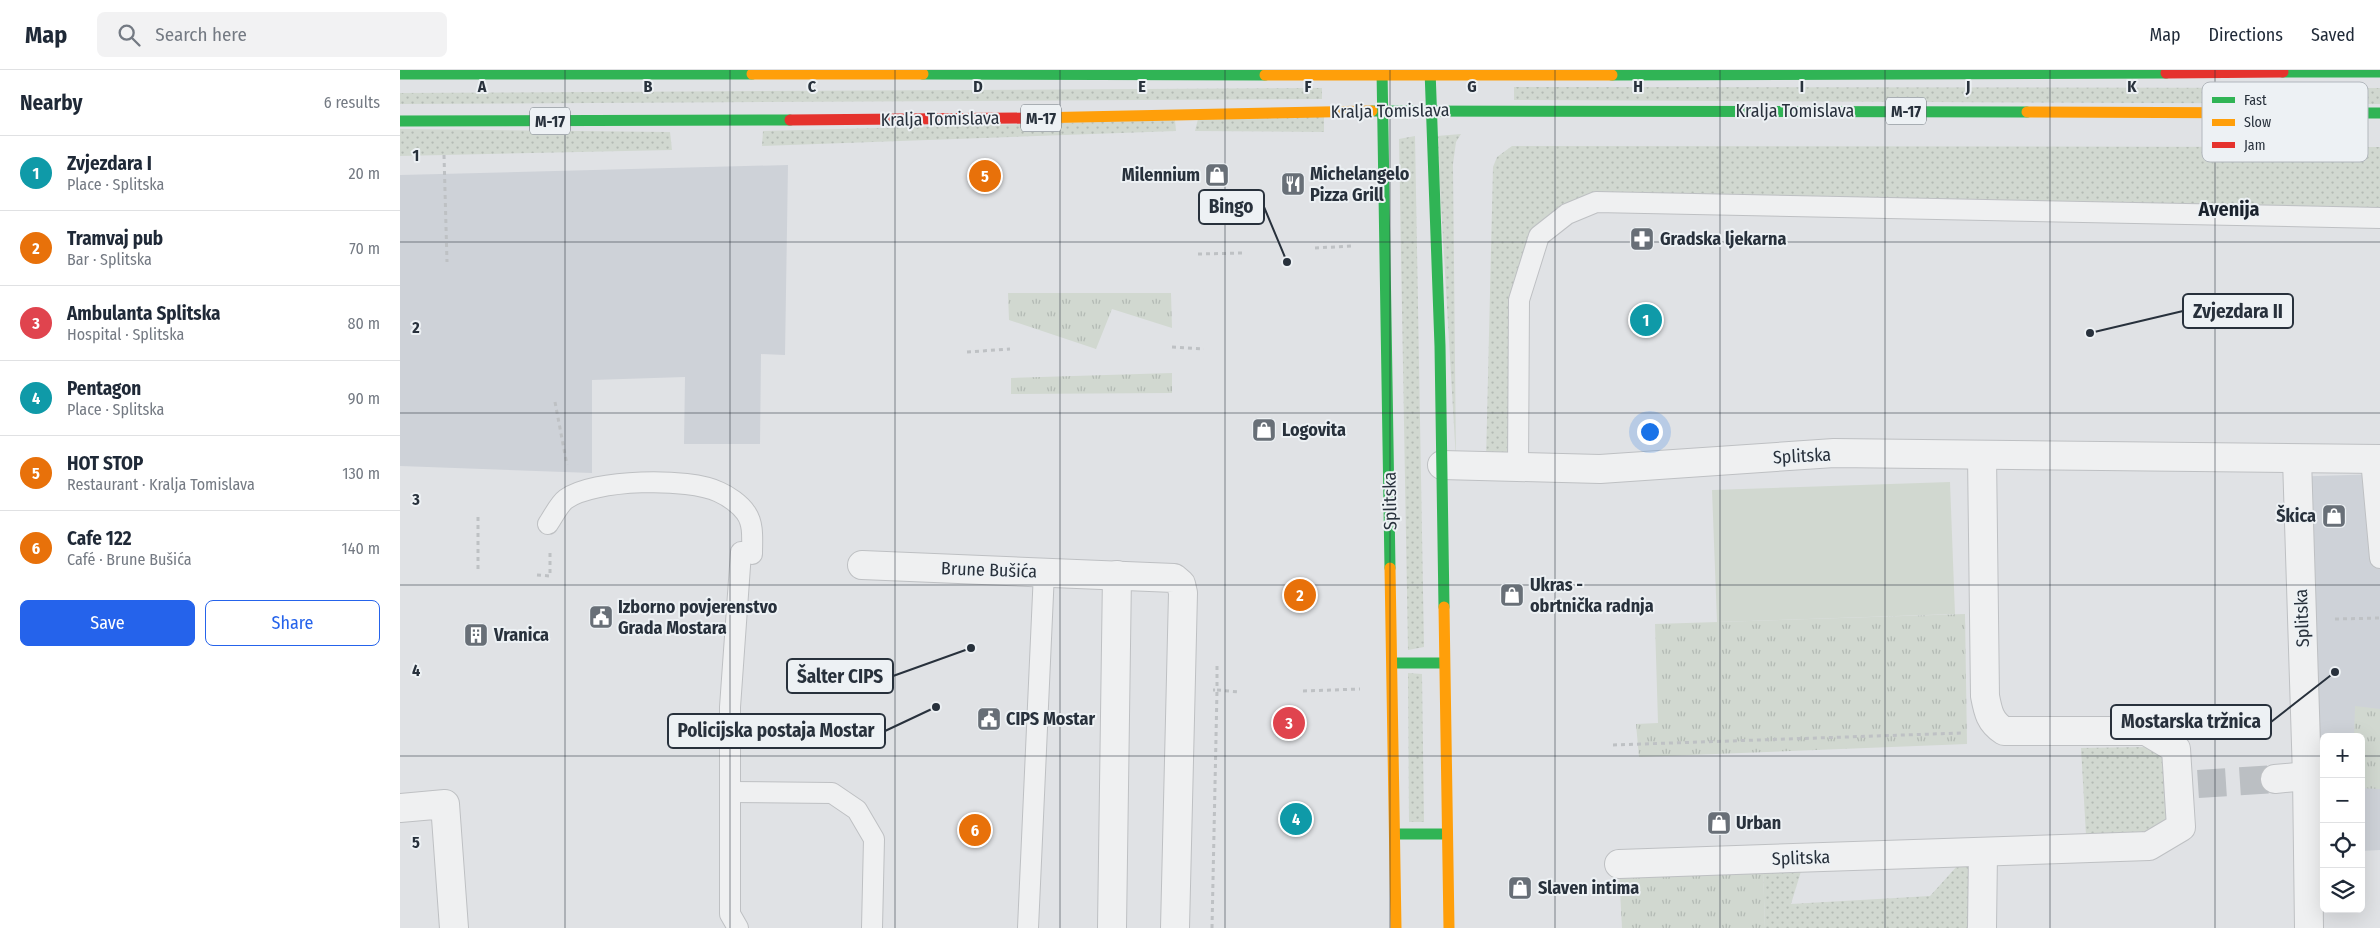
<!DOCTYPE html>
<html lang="en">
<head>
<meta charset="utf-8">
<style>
  :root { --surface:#fff; --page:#f2f2f3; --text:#1f2937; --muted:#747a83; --line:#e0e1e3; --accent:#2563eb }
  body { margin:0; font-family:"Fira Sans Condensed",sans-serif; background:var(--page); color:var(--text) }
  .controls { position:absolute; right:15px; bottom:15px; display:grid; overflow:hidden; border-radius:8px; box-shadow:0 5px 20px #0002 }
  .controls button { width:45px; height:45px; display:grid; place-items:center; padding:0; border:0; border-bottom:1px solid var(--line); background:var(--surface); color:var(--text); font:25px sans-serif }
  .you { position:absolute; left:1249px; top:361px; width:18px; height:18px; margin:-12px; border:4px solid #fff; border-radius:50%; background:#1a73e8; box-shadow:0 0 0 8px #1a73e833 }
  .badge { display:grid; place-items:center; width:32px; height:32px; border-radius:50%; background:var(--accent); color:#fff; font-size:16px; font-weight:700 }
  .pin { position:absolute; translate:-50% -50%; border:2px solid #fff; box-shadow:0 1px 5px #0006 }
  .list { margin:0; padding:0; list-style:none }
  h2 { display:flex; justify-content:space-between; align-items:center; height:65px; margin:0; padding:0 20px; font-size:21px }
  h2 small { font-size:16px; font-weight:400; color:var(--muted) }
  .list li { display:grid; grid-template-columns:32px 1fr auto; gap:15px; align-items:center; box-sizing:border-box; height:75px; padding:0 20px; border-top:1px solid var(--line) }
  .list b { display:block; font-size:19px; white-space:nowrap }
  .list p { margin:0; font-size:16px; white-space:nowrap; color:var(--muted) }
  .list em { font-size:16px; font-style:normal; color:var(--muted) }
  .actions { display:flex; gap:10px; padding:15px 20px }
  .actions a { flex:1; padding:11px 0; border:1px solid var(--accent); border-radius:8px; text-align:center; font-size:18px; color:var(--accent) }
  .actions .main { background:var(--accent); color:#fff }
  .icon { flex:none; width:28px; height:28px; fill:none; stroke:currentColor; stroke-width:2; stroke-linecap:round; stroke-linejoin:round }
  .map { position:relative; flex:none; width:1980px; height:858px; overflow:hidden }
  header { display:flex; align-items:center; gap:30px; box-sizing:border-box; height:70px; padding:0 25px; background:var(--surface); border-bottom:1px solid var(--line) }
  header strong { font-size:24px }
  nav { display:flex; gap:28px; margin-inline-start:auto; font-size:18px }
  .search { width:350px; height:45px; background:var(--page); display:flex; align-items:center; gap:12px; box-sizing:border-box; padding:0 18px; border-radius:8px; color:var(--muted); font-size:19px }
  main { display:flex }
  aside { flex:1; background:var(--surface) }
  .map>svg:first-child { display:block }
  .built { fill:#ced2d8 }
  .grass { fill:url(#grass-dots) }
  .park { fill:url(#park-tufts) }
  .garden { fill:#d1d8d0 }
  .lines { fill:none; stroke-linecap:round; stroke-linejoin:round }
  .street-tunnel { stroke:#bbbfc3; stroke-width:28; stroke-dasharray:28 14; stroke-linecap:butt }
  .lane-casing { stroke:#bec0c3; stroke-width:22 }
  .street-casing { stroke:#bec0c3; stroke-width:30 }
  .path { stroke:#bec1c4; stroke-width:3; stroke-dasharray:4 4; stroke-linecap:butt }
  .lane { stroke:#eff0f1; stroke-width:20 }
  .street { stroke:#eff0f1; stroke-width:28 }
  .fast { stroke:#30b455; stroke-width:11 }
  .slow { stroke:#ff9f0a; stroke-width:11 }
  .jam { stroke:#e5322d; stroke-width:11 }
  .grid { fill:none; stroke:#28313c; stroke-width:1; stroke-opacity:0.55 }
  .labels { text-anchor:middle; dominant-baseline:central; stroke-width:4; stroke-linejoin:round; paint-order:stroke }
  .shield { fill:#edf1f4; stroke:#636b73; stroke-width:1 }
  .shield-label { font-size:16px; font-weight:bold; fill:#28313c }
  .street-label { font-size:18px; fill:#28313c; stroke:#edf1f4 }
  .poi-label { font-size:18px; font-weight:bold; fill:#28313c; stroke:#edf1f4; text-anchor:start }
  .quarter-label { font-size:20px; font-weight:bold; fill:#1a222d; stroke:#edf1f4 }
  .key { fill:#edf1f4; stroke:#b2b7bd; stroke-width:1 }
  .key-label { font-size:14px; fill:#28313c }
  .grid-label { font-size:16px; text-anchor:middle; font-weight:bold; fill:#28313c; stroke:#edf1f4; stroke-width:4; stroke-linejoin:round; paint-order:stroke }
  .leader { fill:none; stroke:#28313c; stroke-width:2 }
  .callout-dot { fill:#28313c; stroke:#edf1f4; stroke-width:2 }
  .callout { fill:#edf1f4; stroke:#28313c; stroke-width:2 }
  .callout-label { font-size:19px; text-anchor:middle; font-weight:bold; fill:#28313c }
</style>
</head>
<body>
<header>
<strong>Map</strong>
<div class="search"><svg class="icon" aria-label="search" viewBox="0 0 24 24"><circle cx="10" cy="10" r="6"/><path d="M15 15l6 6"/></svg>Search here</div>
<nav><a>Map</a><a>Directions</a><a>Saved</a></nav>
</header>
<main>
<aside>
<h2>Nearby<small>6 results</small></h2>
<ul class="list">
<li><span class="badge" style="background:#0f9aa8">1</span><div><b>Zvjezdara I</b><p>Place · Splitska</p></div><em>20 m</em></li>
<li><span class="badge" style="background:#e8710a">2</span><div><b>Tramvaj pub</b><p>Bar · Splitska</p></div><em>70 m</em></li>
<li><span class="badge" style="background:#e0444e">3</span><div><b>Ambulanta Splitska</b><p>Hospital · Splitska</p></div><em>80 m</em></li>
<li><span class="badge" style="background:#0f9aa8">4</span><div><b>Pentagon</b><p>Place · Splitska</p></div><em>90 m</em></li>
<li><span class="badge" style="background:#e8710a">5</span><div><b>HOT STOP</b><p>Restaurant · Kralja Tomislava</p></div><em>130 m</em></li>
<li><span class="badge" style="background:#e8710a">6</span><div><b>Cafe 122</b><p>Café · Brune Bušića</p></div><em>140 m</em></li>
</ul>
<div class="actions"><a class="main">Save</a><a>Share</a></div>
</aside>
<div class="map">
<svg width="1980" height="858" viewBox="0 0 1980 858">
  <defs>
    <pattern id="grass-dots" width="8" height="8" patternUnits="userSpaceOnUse" patternTransform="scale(1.25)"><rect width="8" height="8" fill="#d1d8d0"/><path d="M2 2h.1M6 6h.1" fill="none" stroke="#b3bab4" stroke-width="1.8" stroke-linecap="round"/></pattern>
    <pattern id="park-tufts" width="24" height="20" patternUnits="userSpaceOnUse" patternTransform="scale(1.25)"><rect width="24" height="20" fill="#d1d8d0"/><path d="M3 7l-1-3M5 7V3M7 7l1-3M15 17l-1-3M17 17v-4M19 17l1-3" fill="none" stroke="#b3bab4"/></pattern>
  </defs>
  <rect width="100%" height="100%" fill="#e0e2e5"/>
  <g class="built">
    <path d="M388,95l-3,190 -24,-1 -1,90h-76l1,-67 -93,3v93l-192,-7v-291z"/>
    <path d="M1980,404v376l-19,1v-114h-37v116l-15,1 -11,-6 -15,-371z"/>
  </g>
  <g class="grass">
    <path d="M1114,17l866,1v16l-866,-4z"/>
    <path d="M922,18v11l-922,5v-11z"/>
    <path d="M924,44v18l-129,-1 3,-12z"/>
    <path d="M775,50l1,11 -414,15 1,-15z"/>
    <path d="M0,59l270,3 2,18 -272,6z"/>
    <path d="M1061,64l-5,8 -3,22 3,296 -19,-324z"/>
    <path d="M1015,66l9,511 -16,3 -9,-511z"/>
    <path d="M1112,76l868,1v63l-794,-11 -50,31 -25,230h-25l7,-293 4,-10z"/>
    <path d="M1008,603l14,1 2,148h-15z"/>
    <path d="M1748,677l16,12 3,60 -22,15 -59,1 -5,-87z"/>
    <path d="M1559,794l14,2 4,62h-212l-2,-60h39l-11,36 139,-8z"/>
  </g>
  <g class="park">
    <path d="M608,223h163l1,35 -60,-19 -16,40 -87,-29z"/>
    <path d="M772,303v20l-161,1v-16z"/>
    <path d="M1565,544l2,130 -328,13 -3,-33 22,-1 -3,-99z"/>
    <path d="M1955,636l25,3v80l-19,-1v-51h-7z"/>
    <path d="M1363,795l2,63h-143l-3,-57z"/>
  </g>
  <path class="garden" d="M1550,412l5,132 -238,8 -5,-132z"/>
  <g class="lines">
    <path class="street-tunnel" d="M1798,714l77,-5"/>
    <defs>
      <g id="lane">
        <path d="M1971,389l9,99"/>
        <path d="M1118,397l1,-167 20,-64 28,-22 29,-12 784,16"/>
        <path d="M148,454c5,-7 11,-20 18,-25 27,-20 123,-22 153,-7 9,4 21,12 27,21 8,11 6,27 6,41"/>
        <path d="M330,722l102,1 25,17 17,29 -2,89"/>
        <path d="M338,858l-8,-14v-207l11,-155"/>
        <path d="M628,858l16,-356"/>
      </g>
      <g id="street">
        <path d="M1897,389l10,317 2,152"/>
        <path d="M1042,395l158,4 234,-16 546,6"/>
        <path d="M462,495l312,13 7,6 2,9 -8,335"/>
        <path d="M1875,709l32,-3"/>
        <path d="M0,738l45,-4 9,124"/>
        <path d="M1219,794l530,-18 32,-19 -5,-78 -30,-18h-142c-14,-9 -16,-19 -19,-35l-3,-241"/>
        <path d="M712,858l5,-353"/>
        <path d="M1582,858l1,-75"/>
      </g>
    </defs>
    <use href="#lane" class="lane-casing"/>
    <use href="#street" class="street-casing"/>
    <g class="path">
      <path d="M44,85l3,107"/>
      <path d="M915,178l37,-2"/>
      <path d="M798,184l45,-1"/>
      <path d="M772,277l32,2"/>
      <path d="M567,282l43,-3"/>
      <path d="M155,332l12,63"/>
      <path d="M78,447v56"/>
      <path d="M137,505l13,1v-24"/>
      <path d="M1935,549l45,-1"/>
      <path d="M817,596v24l23,2"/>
      <path d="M903,621l57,-2"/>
      <path d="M1213,675l349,-12"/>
      <path d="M812,858l5,-238h-4"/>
    </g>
    <use href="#lane" class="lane"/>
    <use href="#street" class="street"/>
    <g class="fast">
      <path d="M982,0l8,498"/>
      <path d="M1030,0l10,276 4,261"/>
      <path d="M1883,2h97"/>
      <path d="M0,4h352"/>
      <path d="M523,4l342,1"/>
      <path d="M1212,5l554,-2"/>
      <path d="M972,41l655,1"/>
      <path d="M1894,43h86"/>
      <path d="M0,51l390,-1"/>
      <path d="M993,593h51"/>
      <path d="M995,764h52"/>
    </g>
    <g class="slow">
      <path d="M352,4h171"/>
      <path d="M865,5h347"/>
      <path d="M1627,42l267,1"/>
      <path d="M632,48l340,-7"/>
      <path d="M990,498l6,360"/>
      <path d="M1044,537l5,321"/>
    </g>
    <g class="jam">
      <path d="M1766,3l117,-1"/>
      <path d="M390,50l242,-2"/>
    </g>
  </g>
  <path class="grid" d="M165,0v858M330,0v858M495,0v858M660,0v858M825,0v858M990,0v858M1155,0v858M1320,0v858M1485,0v858M1650,0v858M1815,0v858M0,172h1980M0,343h1980M0,515h1980M0,686h1924M1961,686h19"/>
  <defs>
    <symbol id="shop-square" viewBox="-11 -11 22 22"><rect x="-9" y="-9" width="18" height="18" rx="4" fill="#686f77" stroke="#edf1f4"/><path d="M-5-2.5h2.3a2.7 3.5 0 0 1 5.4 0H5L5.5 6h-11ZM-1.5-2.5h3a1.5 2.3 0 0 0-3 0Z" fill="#fff"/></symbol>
    <symbol id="restaurant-square" viewBox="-11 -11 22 22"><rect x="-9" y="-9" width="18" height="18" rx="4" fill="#686f77" stroke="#edf1f4"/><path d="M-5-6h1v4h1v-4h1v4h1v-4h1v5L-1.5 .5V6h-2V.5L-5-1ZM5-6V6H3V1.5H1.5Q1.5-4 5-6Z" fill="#fff"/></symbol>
    <symbol id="pharmacy-square" viewBox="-11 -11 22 22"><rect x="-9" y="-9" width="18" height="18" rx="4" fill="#686f77" stroke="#edf1f4"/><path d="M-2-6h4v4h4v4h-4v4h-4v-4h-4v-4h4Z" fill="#fff"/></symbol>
    <symbol id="civic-square" viewBox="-11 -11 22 22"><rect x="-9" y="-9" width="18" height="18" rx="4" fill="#686f77" stroke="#edf1f4"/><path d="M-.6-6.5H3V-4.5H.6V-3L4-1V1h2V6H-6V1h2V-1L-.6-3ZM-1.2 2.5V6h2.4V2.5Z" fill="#fff"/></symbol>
    <symbol id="building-square" viewBox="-11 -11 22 22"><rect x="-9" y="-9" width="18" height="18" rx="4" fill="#686f77" stroke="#edf1f4"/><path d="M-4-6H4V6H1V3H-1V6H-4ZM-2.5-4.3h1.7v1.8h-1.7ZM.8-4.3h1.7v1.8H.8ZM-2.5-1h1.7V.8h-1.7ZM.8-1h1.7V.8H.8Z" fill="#fff"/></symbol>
  </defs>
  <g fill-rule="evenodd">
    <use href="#shop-square" x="803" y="91" width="28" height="28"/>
    <use href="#restaurant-square" x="879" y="100" width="28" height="28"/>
    <use href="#pharmacy-square" x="1228" y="155" width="28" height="28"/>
    <use href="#shop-square" x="850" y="346" width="28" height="28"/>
    <use href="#shop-square" x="1920" y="432" width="28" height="28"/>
    <use href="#shop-square" x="1098" y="511" width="28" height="28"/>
    <use href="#civic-square" x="187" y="533" width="28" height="28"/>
    <use href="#building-square" x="62" y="551" width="28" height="28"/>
    <use href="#civic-square" x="575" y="635" width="28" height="28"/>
    <use href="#shop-square" x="1305" y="739" width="28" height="28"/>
    <use href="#shop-square" x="1106" y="804" width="28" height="28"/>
  </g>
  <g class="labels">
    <g class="shield">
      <rect x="1486" y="27.5" width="40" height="27" rx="4"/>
      <rect x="621" y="34.5" width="40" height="27" rx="4"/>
      <rect x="130" y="37.5" width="40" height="27" rx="4"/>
    </g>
    <g class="shield-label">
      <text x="1506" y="41">M-17</text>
      <text x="641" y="48">M-17</text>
      <text x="150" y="51">M-17</text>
    </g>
    <g class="street-label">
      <text transform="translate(990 41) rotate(-1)">Kralja Tomislava</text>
      <text x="1395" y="41">Kralja Tomislava</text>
      <text transform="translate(540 49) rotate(-1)">Kralja Tomislava</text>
      <text transform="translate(1402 386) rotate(-3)">Splitska</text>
      <text transform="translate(990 431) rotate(-91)">Splitska</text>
      <text transform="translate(589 500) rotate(2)">Brune Bušića</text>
      <text transform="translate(1902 548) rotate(-92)">Splitska</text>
      <text transform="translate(1401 788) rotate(-2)">Splitska</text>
    </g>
    <g class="poi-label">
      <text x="910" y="104">Michelangelo<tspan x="910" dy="21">Pizza Grill</tspan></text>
      <text x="800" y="105" text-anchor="end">Milennium</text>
      <text x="1260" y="169">Gradska ljekarna</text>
      <text x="882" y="360">Logovita</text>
      <text x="1916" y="446" text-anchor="end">Škica</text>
      <text x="1130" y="515">Ukras -<tspan x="1130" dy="21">obrtnička radnja</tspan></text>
      <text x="218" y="537">Izborno povjerenstvo<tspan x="218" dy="21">Grada Mostara</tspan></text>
      <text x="94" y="565">Vranica</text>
      <text x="606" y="649">CIPS Mostar</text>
      <text x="1336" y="753">Urban</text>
      <text x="1138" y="818">Slaven intima</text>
    </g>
    <g class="quarter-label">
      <text x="1829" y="139">Avenija</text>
    </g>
  </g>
  <rect x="1802" y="12" width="166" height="80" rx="8" class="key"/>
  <rect x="1812" y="27" width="23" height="6" fill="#30b455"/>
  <rect x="1812" y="49" width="23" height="7" fill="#ff9f0a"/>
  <rect x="1812" y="72" width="23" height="6" fill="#e5322d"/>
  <g class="key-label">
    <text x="1844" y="35">Fast</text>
    <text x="1844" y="57">Slow</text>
    <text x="1844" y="80">Jam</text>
  </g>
  <g class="grid-label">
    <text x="82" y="22">A</text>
    <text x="248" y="22">B</text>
    <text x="412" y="22">C</text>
    <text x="578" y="22">D</text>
    <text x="742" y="22">E</text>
    <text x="908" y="22">F</text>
    <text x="1072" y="22">G</text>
    <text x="1238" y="22">H</text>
    <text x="1402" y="22">I</text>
    <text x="1568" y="22">J</text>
    <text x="1732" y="22">K</text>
    <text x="16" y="91">1</text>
    <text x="16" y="263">2</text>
    <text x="16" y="435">3</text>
    <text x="16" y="606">4</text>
    <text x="16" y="778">5</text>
  </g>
  <path class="leader" d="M887 192L864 137M1690 263L1783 241M571 578L493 606M1935 602L1871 652M536 637L485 661"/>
  <g class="callout-dot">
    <circle cx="887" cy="192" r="5"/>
    <circle cx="1690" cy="263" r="5"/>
    <circle cx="571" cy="578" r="5"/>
    <circle cx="1935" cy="602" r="5"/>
    <circle cx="536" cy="637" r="5"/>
  </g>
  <g class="callout">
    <rect x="799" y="120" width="65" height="34" rx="5"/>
    <rect x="1783" y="224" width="110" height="34" rx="5"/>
    <rect x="387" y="589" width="106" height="34" rx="5"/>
    <rect x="1711" y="635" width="160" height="34" rx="5"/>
    <rect x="268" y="644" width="217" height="34" rx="5"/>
  </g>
  <g class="callout-label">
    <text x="831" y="143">Bingo</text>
    <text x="1838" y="248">Zvjezdara II</text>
    <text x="440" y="613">Šalter CIPS</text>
    <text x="1791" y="658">Mostarska tržnica</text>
    <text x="376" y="667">Policijska postaja Mostar</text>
  </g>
</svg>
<div class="controls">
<button>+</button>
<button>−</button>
<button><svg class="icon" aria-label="locate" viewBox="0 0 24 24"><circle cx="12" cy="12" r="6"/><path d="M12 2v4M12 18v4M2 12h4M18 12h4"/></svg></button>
<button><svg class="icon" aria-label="layers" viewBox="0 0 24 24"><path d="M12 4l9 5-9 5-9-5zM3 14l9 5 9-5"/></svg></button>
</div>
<div class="you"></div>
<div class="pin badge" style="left:1246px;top:250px;background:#0f9aa8">1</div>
<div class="pin badge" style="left:900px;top:525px;background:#e8710a">2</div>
<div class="pin badge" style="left:889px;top:653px;background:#e0444e">3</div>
<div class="pin badge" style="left:896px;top:749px;background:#0f9aa8">4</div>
<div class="pin badge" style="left:585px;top:106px;background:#e8710a">5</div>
<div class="pin badge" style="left:575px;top:760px;background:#e8710a">6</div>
</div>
</main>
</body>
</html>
